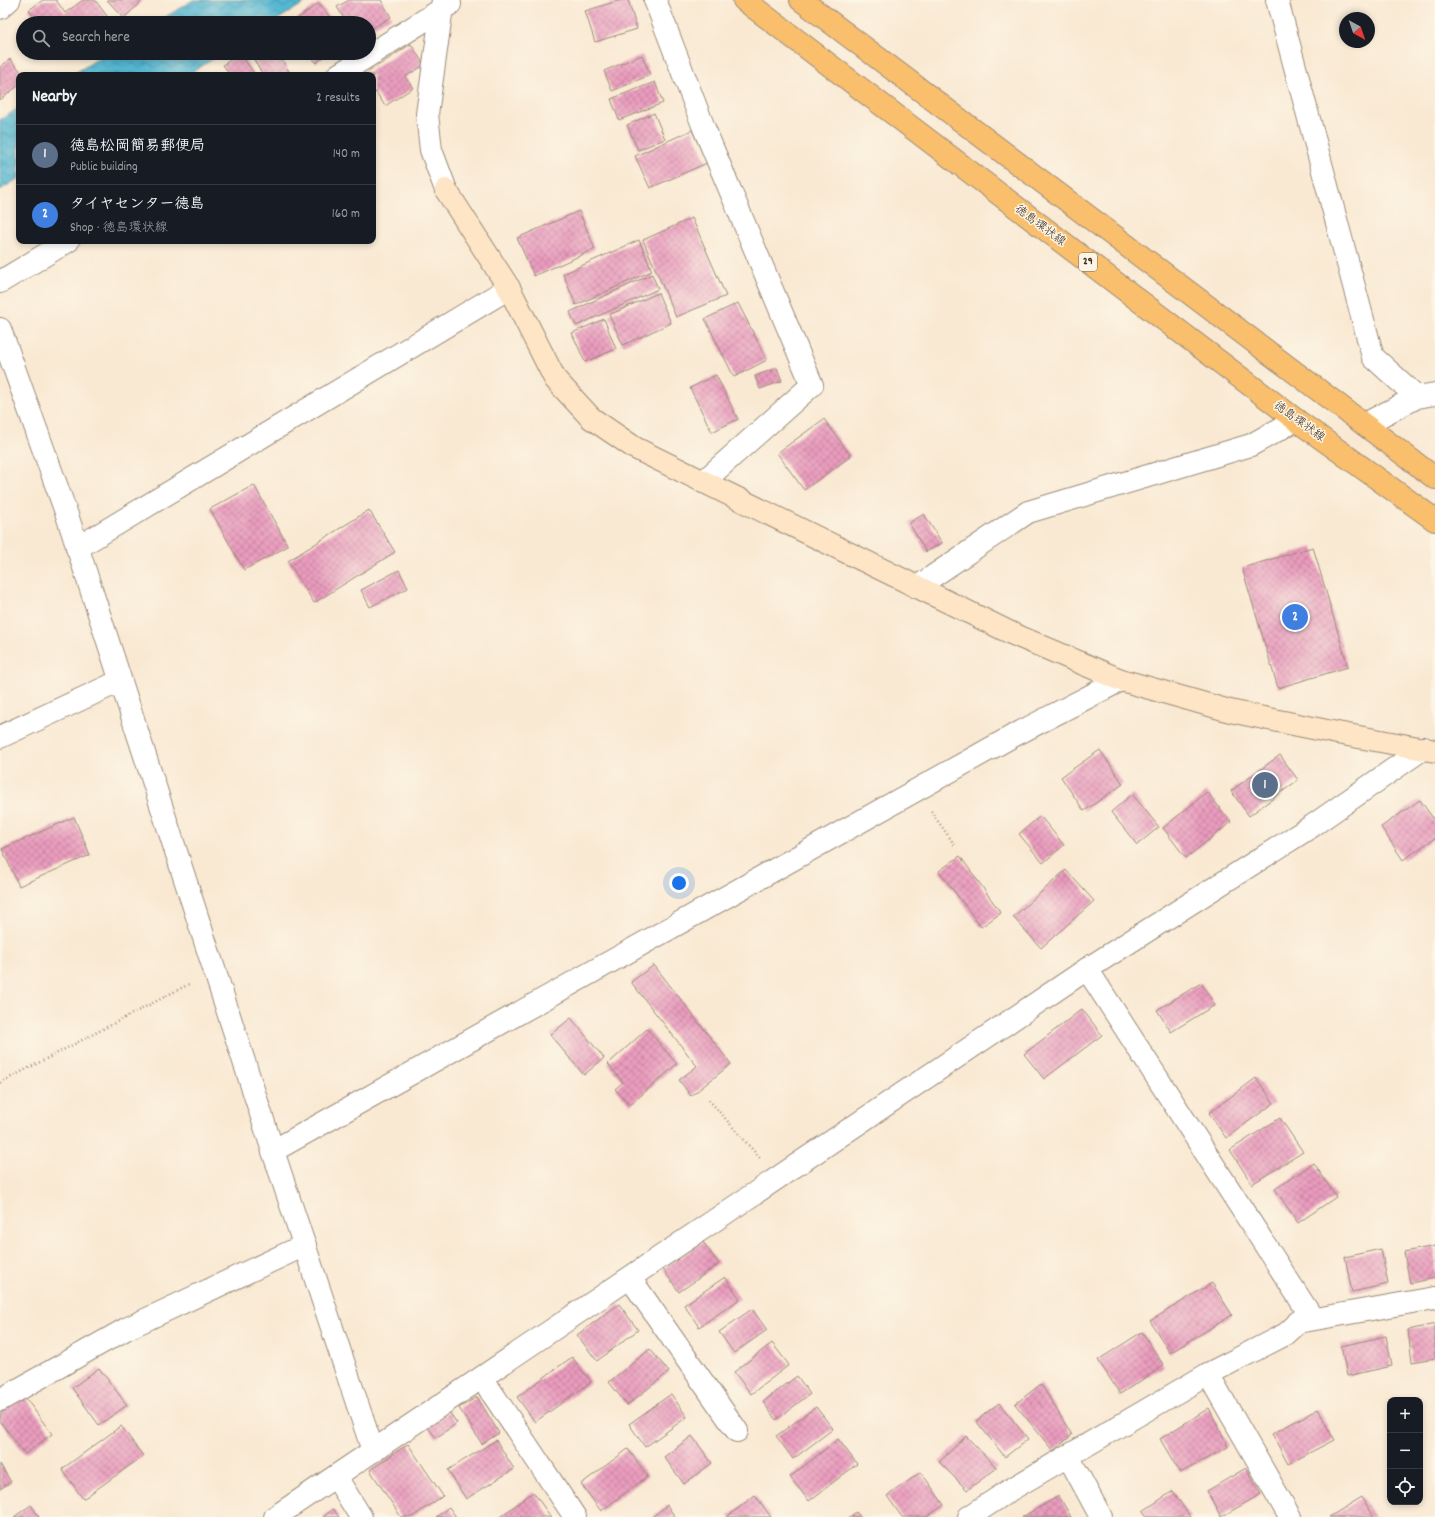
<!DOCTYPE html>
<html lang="en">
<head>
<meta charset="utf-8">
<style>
  :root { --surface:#171b24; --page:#20242c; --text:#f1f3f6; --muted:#9ea1a6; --line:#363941; --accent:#8c9099 }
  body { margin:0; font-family:Dekko,"Klee One",sans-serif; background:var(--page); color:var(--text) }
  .controls { position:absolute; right:12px; bottom:12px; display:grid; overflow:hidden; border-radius:8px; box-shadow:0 2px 6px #0003 }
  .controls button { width:36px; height:36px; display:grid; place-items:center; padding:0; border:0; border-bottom:1px solid var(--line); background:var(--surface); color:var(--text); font:20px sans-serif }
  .compass { position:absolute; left:1339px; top:12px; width:36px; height:36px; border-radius:50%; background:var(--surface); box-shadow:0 2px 6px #0003; rotate:140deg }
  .you { position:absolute; left:679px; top:883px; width:14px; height:14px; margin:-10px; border:3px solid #fff; border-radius:50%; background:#1a73e8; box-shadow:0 0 0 6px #1a73e833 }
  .badge { display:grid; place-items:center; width:26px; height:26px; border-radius:50%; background:var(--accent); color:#fff; font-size:13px; font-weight:700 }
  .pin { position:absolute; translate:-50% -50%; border:2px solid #fff; box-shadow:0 1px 4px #0006 }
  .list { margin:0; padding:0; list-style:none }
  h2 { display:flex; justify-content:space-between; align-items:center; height:52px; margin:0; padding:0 16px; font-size:17px }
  h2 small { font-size:13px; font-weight:400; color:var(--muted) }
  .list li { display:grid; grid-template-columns:26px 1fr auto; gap:12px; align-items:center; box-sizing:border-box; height:60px; padding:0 16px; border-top:1px solid var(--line) }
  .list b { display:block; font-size:15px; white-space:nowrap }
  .list p { margin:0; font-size:13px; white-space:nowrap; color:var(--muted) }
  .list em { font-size:13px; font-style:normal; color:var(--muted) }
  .icon { flex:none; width:22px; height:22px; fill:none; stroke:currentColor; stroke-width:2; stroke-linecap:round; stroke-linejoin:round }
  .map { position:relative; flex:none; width:1435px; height:1517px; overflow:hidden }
  .search { position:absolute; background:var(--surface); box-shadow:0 2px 6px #0003; left:16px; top:16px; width:360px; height:44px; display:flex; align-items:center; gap:10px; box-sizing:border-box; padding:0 14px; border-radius:22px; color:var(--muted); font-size:15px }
  .panel { position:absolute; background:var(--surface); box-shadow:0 2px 6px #0003; left:16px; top:72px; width:360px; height:172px; border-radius:8px }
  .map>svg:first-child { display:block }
  .water { fill:url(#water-waves); stroke:#487078 }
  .building { fill:url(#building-cross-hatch) }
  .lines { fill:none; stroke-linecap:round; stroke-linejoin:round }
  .street-casing { stroke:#9a8a78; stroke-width:24 }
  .secondary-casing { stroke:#9a8a78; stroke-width:24 }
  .primary-casing { stroke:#9a8a78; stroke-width:24 }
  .path { stroke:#9a8a78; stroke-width:2.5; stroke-dasharray:1 3; stroke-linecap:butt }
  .street { stroke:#fff; stroke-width:22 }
  .secondary { stroke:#fde5c5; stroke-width:22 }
  .primary { stroke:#f9bf6d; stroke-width:22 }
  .labels { text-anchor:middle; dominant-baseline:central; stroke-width:3; stroke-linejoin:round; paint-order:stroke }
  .shield { fill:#fcf5e5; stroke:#75675a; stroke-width:1 }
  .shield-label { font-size:11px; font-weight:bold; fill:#3b2a1e }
  .street-label { font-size:12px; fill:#3b2a1e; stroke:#fcf5e5 }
</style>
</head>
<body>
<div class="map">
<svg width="1435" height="1517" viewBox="0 0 1435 1517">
  <defs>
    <pattern id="water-waves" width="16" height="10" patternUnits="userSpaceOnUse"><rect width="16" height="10" fill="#54b7d2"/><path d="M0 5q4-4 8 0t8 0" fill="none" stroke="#4795aa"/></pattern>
    <pattern id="building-cross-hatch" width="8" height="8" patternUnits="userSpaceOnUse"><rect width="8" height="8" fill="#ea9cbe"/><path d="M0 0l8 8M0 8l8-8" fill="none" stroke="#bf7f9a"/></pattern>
  </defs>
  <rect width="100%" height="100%" fill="#fcf5e5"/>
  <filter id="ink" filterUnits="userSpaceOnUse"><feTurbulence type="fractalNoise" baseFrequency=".025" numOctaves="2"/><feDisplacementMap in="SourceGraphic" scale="8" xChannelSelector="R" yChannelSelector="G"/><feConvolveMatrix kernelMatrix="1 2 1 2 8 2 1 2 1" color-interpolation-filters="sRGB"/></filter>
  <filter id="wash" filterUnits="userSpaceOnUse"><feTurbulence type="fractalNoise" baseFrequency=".012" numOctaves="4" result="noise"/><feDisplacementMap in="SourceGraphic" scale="16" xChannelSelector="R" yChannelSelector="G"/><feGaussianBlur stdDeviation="0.9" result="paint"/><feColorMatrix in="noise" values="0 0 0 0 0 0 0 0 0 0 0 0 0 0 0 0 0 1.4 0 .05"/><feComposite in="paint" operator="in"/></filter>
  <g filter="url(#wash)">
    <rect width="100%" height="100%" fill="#f9e9d3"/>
    <g class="water">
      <path d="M193,0h116l-37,23h-116z"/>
      <path d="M107,53h116l-36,22h-115z"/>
      <path d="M19,108v70l-19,12v-70z"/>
    </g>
    <g id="blocks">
      <g class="building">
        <path d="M43,0h13l9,13 18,-13h12l17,23h-74l-9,-13z"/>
        <path d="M107,0h36l-19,18z"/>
        <path d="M349,0h32l10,17 -22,13v-7h-22l-10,-16z"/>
        <path d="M621,0h7l9,29 -42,13 -10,-31z"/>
        <path d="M319,3l15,20h-43z"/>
        <path d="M411,44l13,21 -19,12 8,11 -28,18 -9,-14 -3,2v-19h-9z"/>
        <path d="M240,53l15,22h-25l-7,-10z"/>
        <path d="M250,53h28l13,22h-28z"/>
        <path d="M309,53h20l-13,10z"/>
        <path d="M642,55l8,20 -38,16 -8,-20z"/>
        <path d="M10,59l14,16h-5v10l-19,15v-33z"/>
        <path d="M655,82l8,21 -44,17 -8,-21z"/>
        <path d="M654,113l11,26 -27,11 -11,-25z"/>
        <path d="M692,130l15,33 -57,25 -15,-32z"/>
        <path d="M579,211l16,38 -61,27 -17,-38z"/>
        <path d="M692,218l34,78 -50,21 -33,-77z"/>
        <path d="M639,240l13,31 -76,34 -13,-31z"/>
        <path d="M652,274l6,15 -82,37 -6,-14z"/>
        <path d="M658,293l13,30 -48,22 -14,-30z"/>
        <path d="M738,303l29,57 -33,17 -29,-58z"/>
        <path d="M604,319l12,30 -31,13 -13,-29z"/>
        <path d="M777,368l5,13 -22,8 -5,-13z"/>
        <path d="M716,375l22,44 -26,13 -22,-44z"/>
        <path d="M824,419l27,37 -47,34 -27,-37z"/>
        <path d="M254,485l34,61 -44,24 -34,-61z"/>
        <path d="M369,510l26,42 -81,51 -26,-42z"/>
        <path d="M924,514l18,29 -16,9 -17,-29z"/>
        <path d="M1313,547l35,120 -70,21 -36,-120z"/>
        <path d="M399,570l9,18 -38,19 -9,-17z"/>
        <path d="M1100,750l23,34 -39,27 -23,-34z"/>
        <path d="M1280,755l18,25 -49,36 -18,-25z"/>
        <path d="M1207,792l24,30 -45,36 -23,-30z"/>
        <path d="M1132,794l27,33 -22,18 -26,-33z"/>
        <path d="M1420,800l15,21v17l-32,22 -22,-33z"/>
        <path d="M1040,816l24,29 -21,18 -24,-29z"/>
        <path d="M74,817l16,38 -71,31 -17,-37z"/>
        <path d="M960,856l41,57 -20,14 -42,-56z"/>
        <path d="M1066,870l28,31 -53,47 -28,-31z"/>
        <path d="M654,965l77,99 -40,32 -12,-16 18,-14 -66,-84z"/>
        <path d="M1201,983l14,22 -44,27 -14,-22z"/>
        <path d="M1082,1009l20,26 -58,44 -20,-25z"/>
        <path d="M571,1018l33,40 -20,17 -34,-40z"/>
        <path d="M647,1029l30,35 -47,41 -15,-16 8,-7 -15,-18z"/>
        <path d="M1256,1078l18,25 -48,35 -17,-25z"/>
        <path d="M1280,1118l23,34 -51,32 -22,-34z"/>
        <path d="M1314,1163l22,34 -38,26 -23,-34z"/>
        <path d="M703,1242l16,22 -40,28 -16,-23z"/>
        <path d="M1435,1246v32l-25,5 -6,-31z"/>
        <path d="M1381,1249l7,35 -36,8 -7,-35z"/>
        <path d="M725,1277l15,22 -41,28 -15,-22z"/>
        <path d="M1212,1283l20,32 -62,38 -20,-32z"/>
        <path d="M619,1304l19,26 -41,31 -20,-26z"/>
        <path d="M752,1309l15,21 -33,23 -15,-21z"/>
        <path d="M1435,1324v34l-23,4 -4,-32z"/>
        <path d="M1142,1332l22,34 -44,28 -22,-34z"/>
        <path d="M1386,1336l6,30 -45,10 -6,-30z"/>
        <path d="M772,1343l17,22 -38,29 -17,-22z"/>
        <path d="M650,1349l19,23 -42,33 -18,-23z"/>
        <path d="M572,1357l19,25 -56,40 -18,-25z"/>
        <path d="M99,1368l28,37 -28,20 -27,-37z"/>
        <path d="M797,1376l13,18 -34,26 -13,-18z"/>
        <path d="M1041,1384l31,51 -19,16 -38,-47z"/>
        <path d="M671,1394l16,23 -42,30 -16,-23z"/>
        <path d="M24,1396l28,38 -27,20 -25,-33v-7z"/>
        <path d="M477,1397l22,36 -17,11 -23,-36z"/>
        <path d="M999,1403l29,36 -23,18 -29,-36z"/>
        <path d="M816,1407l17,22 -40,30 -17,-23z"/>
        <path d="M1209,1408l19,39 -48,26 -20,-34z"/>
        <path d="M1318,1409l16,31 -46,24 -16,-30z"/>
        <path d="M449,1412l8,11 -21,15 -8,-11z"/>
        <path d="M121,1426l22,30 -60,43 -21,-30z"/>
        <path d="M692,1436l20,27 -28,21 -20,-27z"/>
        <path d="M966,1436l31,32 -30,22 -28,-28z"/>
        <path d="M838,1439l19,25 -48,37 -19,-24z"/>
        <path d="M496,1440l18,29 -48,30 -18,-29z"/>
        <path d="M408,1444l35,52 -31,21h-11l-31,-47z"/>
        <path d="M628,1449l20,27 -47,35 -20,-27z"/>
        <path d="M0,1464l11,18 -11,7z"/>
        <path d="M1246,1468l15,26 -40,23 -14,-26z"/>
        <path d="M921,1472l23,33 -17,12h-25l-15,-21z"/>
        <path d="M1173,1491l17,26h-43l-4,-6z"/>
        <path d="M533,1492l18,25h-51z"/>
        <path d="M755,1495l16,22h-44z"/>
        <path d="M1059,1496l12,21h-49z"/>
        <path d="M1362,1497l12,20h-45z"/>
        <path d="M31,1505l8,12h-25z"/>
        <path d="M667,1505l8,12h-23z"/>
        <path d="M449,1507l7,10h-20z"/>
        <path d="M333,1509l6,8h-16z"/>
        <path d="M856,1512l4,5h-11z"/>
      </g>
    </g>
  </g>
  <g filter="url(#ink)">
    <use href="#blocks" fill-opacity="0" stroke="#9a8a78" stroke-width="1"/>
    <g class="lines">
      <defs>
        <g id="street">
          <path d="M443,0l-16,114 4,36 15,40"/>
          <path d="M655,0l49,128 108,257 -109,97"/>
          <path d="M1277,0l96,357 44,40"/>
          <path d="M0,8l9,-8"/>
          <path d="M338,75l112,-71"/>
          <path d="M0,282l68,-41"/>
          <path d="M0,329l67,186 206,636 100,300"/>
          <path d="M1365,424l52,-27 18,-3"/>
          <path d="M77,548l432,-260"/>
          <path d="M917,587l111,-75 223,-67 45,-25"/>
          <path d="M0,737l120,-56"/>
          <path d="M273,1151l738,-414 110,-57"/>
          <path d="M630,1278l107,153"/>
          <path d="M1298,1322l137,-24"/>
          <path d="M1208,1374l82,143"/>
          <path d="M482,1378l93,139"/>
          <path d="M0,1400l126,-71 179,-84"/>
          <path d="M1068,1456l33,61"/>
          <path d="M336,1477l25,40"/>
          <path d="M275,1517l812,-548 225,-143 112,-78"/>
          <path d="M969,1517l41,-27 198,-116 78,-40 23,-21 -222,-344"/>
        </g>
        <path id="secondary" d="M446,190l63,98 46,91 36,39 44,30 378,186 108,46 109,31 107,22 98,18"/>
        <g id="primary">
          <path d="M744,0l552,420 139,100"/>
          <path d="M801,0l634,478"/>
        </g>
      </defs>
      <use href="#street" class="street-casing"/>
      <use href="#secondary" class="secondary-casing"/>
      <use href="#primary" class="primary-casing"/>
      <g class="path">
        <path d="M931,811l25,36"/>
        <path d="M0,1083l191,-100"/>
        <path d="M709,1100l51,58"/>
      </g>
      <use href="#street" class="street"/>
      <use href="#secondary" class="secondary"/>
      <use href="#primary" class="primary"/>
    </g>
  </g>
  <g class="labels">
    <rect class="shield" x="1079" y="253" width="18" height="18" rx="3"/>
    <g class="shield-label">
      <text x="1088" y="262">29</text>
    </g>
    <g class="street-label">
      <text transform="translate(1040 226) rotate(37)">徳島環状線</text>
      <text transform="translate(1299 422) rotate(36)">徳島環状線</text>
    </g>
  </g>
</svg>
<div class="controls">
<button>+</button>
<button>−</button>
<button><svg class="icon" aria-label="locate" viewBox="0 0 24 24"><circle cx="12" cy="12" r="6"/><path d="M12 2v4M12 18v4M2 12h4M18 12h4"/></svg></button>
</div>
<svg class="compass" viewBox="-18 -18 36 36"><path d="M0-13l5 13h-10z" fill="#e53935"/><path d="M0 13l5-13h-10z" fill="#9ea1a6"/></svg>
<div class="you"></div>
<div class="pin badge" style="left:1265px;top:785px;background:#5c6f8a">1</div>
<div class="pin badge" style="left:1295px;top:617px;background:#3f7fe0">2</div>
<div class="search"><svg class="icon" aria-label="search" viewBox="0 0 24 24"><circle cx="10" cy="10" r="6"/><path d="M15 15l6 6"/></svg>Search here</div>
<section class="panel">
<h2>Nearby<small>2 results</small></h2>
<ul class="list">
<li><span class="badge" style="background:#5c6f8a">1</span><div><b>徳島松岡簡易郵便局</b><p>Public building</p></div><em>140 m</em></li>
<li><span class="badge" style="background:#3f7fe0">2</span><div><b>タイヤセンター徳島</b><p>Shop · 徳島環状線</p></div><em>160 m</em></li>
</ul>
</section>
</div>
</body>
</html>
